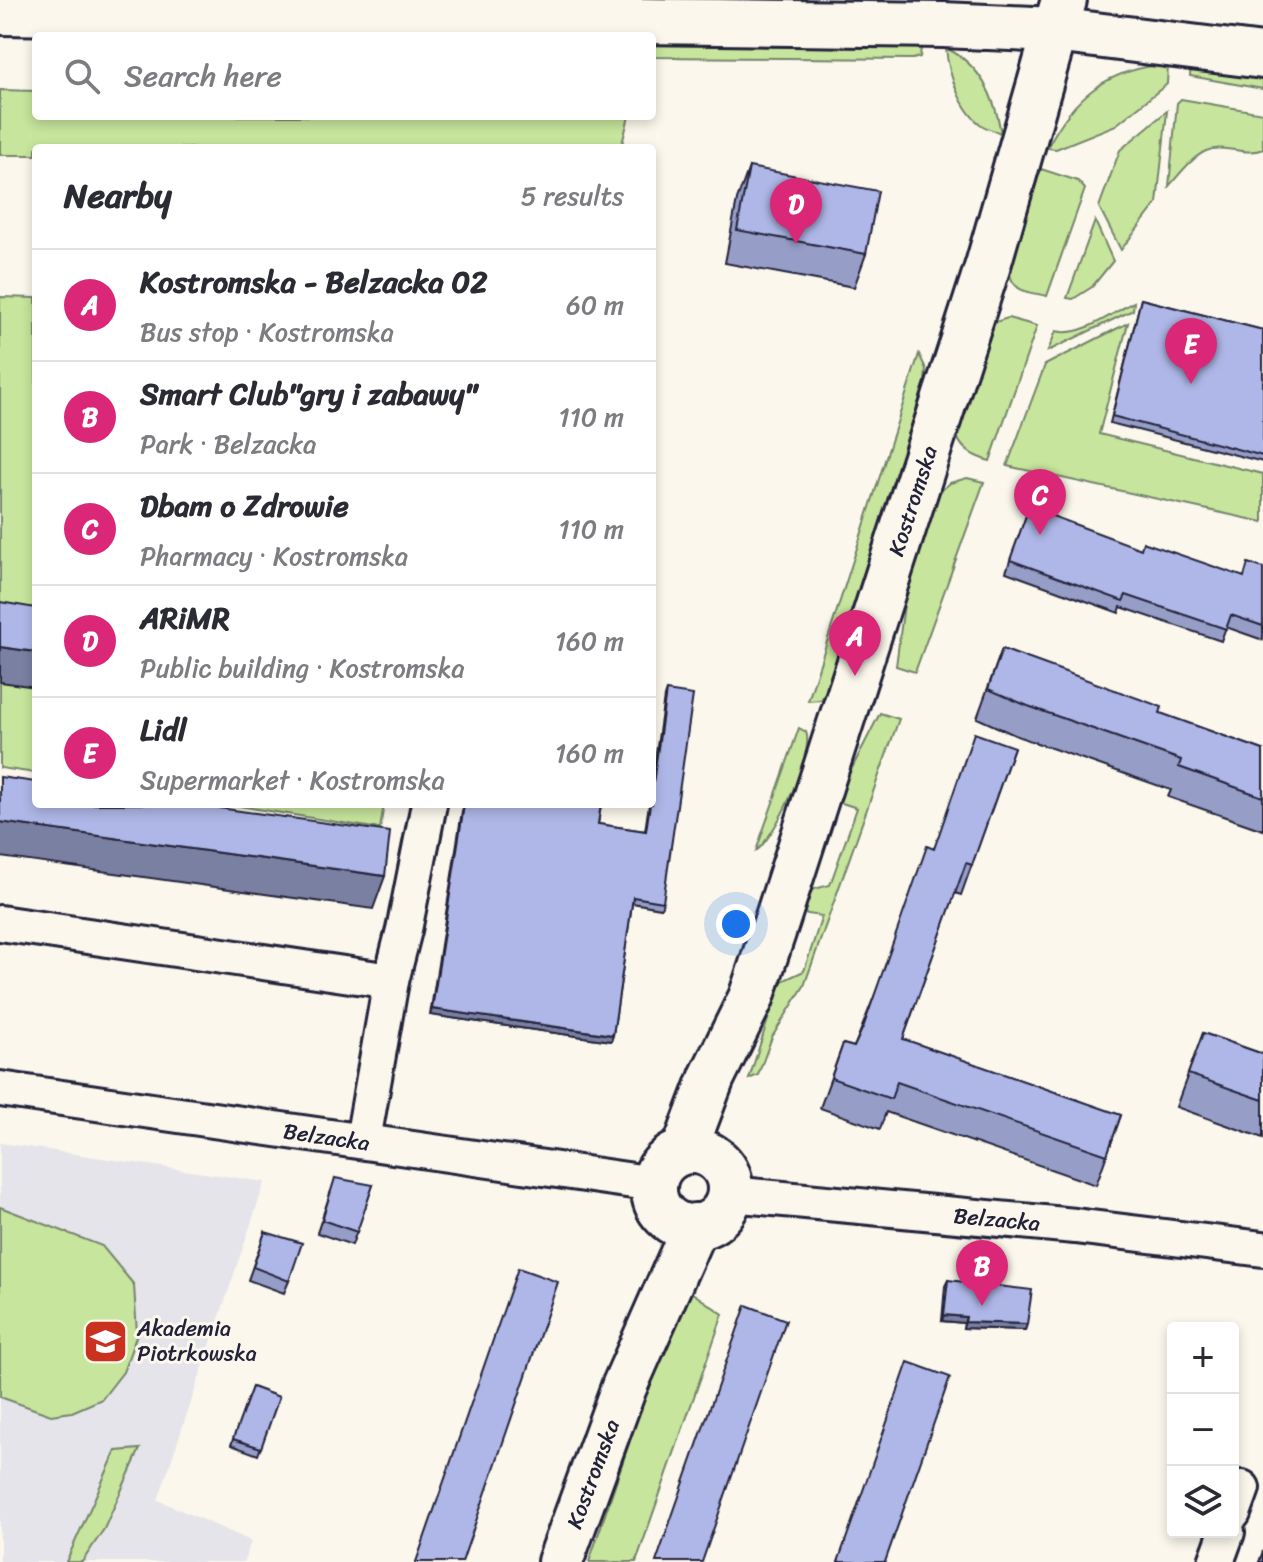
<!DOCTYPE html>
<html lang="en">
<head>
<meta charset="utf-8">
<style>
  :root { --surface:#fff; --page:#f2f2f3; --text:#2b2b33; --muted:#7c7c81; --line:#e1e1e2; --accent:#db2777 }
  body { margin:0; font-family:Sriracha,sans-serif; background:var(--page); color:var(--text) }
  .controls { position:absolute; right:24px; bottom:24px; display:grid; overflow:hidden; border-radius:8px; box-shadow:0 4px 12px #0003 }
  .controls button { width:72px; height:72px; display:grid; place-items:center; padding:0; border:0; border-bottom:2px solid var(--line); background:var(--surface); color:var(--text); font:40px sans-serif }
  .you { position:absolute; left:736px; top:924px; width:28px; height:28px; margin:-20px; border:6px solid #fff; border-radius:50%; background:#1a73e8; box-shadow:0 0 0 12px #1a73e833 }
  .badge { display:grid; place-items:center; width:52px; height:52px; border-radius:50%; background:var(--accent); color:#fff; font-size:26px; font-weight:700 }
  .pin { position:absolute; translate:-50% -66px; filter:drop-shadow(0 2px 4px #0008) }
  .pin::after { content:''; position:absolute; top:42px; width:28px; height:24px; background:inherit; clip-path:polygon(0 0,100% 0,50% 100%) }
  .list { margin:0; padding:0; list-style:none }
  h2 { display:flex; justify-content:space-between; align-items:center; height:104px; margin:0; padding:0 32px; font-size:34px }
  h2 small { font-size:26px; font-weight:400; color:var(--muted) }
  .list li { display:grid; grid-template-columns:52px 1fr auto; gap:24px; align-items:center; box-sizing:border-box; height:112px; padding:0 32px; border-top:2px solid var(--line) }
  .list b { display:block; font-size:30px; white-space:nowrap }
  .list p { margin:0; font-size:26px; white-space:nowrap; color:var(--muted) }
  .list em { font-size:26px; font-style:normal; color:var(--muted) }
  .icon { flex:none; width:44px; height:44px; fill:none; stroke:currentColor; stroke-width:2; stroke-linecap:round; stroke-linejoin:round }
  .map { position:relative; flex:none; width:1263px; height:1562px; overflow:hidden }
  .search { position:absolute; background:var(--surface); box-shadow:0 4px 12px #0003; left:32px; top:32px; width:624px; height:88px; display:flex; align-items:center; gap:20px; box-sizing:border-box; padding:0 28px; border-radius:8px; color:var(--muted); font-size:30px }
  .panel { position:absolute; background:var(--surface); box-shadow:0 4px 12px #0003; left:32px; top:144px; width:624px; height:664px; border-radius:8px }
  .map>svg:first-child { display:block }
  .built { fill:#e4e4ea }
  .green { fill:#c7e59c; stroke:#74846c; stroke-width:2 }
  .lines { fill:none; stroke-linecap:round; stroke-linejoin:round }
  .street-casing { stroke:#22223b; stroke-width:40 }
  .secondary-casing { stroke:#22223b; stroke-width:50 }
  .street { stroke:#fbf7ec; stroke-width:34 }
  .secondary { stroke:#fbf7ec; stroke-width:44 }
  .wall { fill:#969dc7; stroke:#22223b; stroke-width:2 }
  .shaded-wall { fill:#7a80a2; stroke:#22223b; stroke-width:2 }
  .building { fill:#aeb7e7; stroke:#22223b; stroke-width:2 }
  .labels { text-anchor:middle; dominant-baseline:central; stroke-width:6; stroke-linejoin:round; paint-order:stroke }
  .street-label { font-size:22px; fill:#22223b; stroke:#fbf7ec }
  .poi-label { font-size:22px; fill:#22223b; stroke:#fbf7ec; text-anchor:start }
</style>
</head>
<body>
<div class="map">
<svg width="1263" height="1562" viewBox="0 0 1263 1562">
  <rect width="100%" height="100%" fill="#fbf7ec"/>
  <filter id="ink" filterUnits="userSpaceOnUse"><feTurbulence type="fractalNoise" baseFrequency=".0125" numOctaves="2"/><feDisplacementMap in="SourceGraphic" scale="16" xChannelSelector="R" yChannelSelector="G"/><feConvolveMatrix kernelMatrix="1 2 1 2 8 2 1 2 1" color-interpolation-filters="sRGB"/></filter>
  <g filter="url(#ink)">
    <path class="built" d="M0,1143l265,39 -107,318 93,41 -7,21h-244z"/>
    <g class="green">
      <path d="M652,45l269,3 -1,9 -7,2 -261,-2z"/>
      <path d="M946,48c35,17 49,49 55,85 -5,-2 -13,-4 -18,-7 -22,-14 -35,-53 -37,-78z"/>
      <path d="M1168,64l-1,20 -51,41 -60,24 -9,-1c27,-53 61,-79 121,-84z"/>
      <path d="M1191,66l44,6 28,8v9l-73,-13z"/>
      <path d="M0,90l36,1v25h593l-8,32h-585v7h-36z"/>
      <path d="M1181,99l82,14v36c-17,8 -39,-6 -57,2 -15,7 -27,24 -37,35l8,-83z"/>
      <path d="M1167,111l-10,92 -36,47 -22,-43 21,-57z"/>
      <path d="M1041,169l37,12 7,8 -38,107c-22,-5 -34,-3 -39,-28z"/>
      <path d="M1095,221l18,40 -21,26 -19,12 -6,-1z"/>
      <path d="M0,297l36,1v475l-36,-5z"/>
      <path d="M1134,302l-1,8 -85,41 8,-20c25,7 56,-18 78,-29z"/>
      <path d="M1008,318l29,8 -47,135c-16,-4 -31,-12 -34,-29l36,-109z"/>
      <path d="M1128,323l-29,111 164,40v48l-256,-56 38,-101z"/>
      <path d="M919,354l7,15 -1,13 -100,311 -4,7 -13,1z"/>
      <path d="M967,478l17,4 -69,190 -19,-6 10,-77 30,-94 14,-12z"/>
      <path d="M880,713l19,6 -95,267 -32,51 -14,38 -9,4 31,-97 24,-11 18,-55 -21,-3 9,-23 20,-5 27,-77 -18,-6 8,-24z"/>
      <path d="M799,728l7,4c9,21 -32,107 -50,119z"/>
      <path d="M227,804h157l-4,25z"/>
      <path d="M0,1207l102,39 32,39 3,49 -14,38 -21,27 -30,13 -21,3 -51,-18z"/>
      <path d="M682,1286l41,28 -87,248h-47z"/>
      <path d="M140,1449l-36,80 -22,33h-16l50,-111z"/>
    </g>
    <g class="lines">
      <defs>
        <g id="street">
          <path d="M0,923l391,58"/>
          <path id="s1" d="M0,1089l654,95"/>
          <path d="M363,1140l28,-159 13,-51 25,-126"/>
          <path id="s2" d="M730,1194l345,32 188,23"/>
          <path d="M1233,1513l9,-25"/>
          <path d="M1216,1562l11,-30"/>
        </g>
        <g id="secondary">
          <path d="M0,12l943,13 112,5 208,26"/>
          <path id="s3" d="M684,1151l28,-74 39,-79 26,-78 211,-655 76,-265"/>
          <circle cx="692" cy="1189" r="38"/>
          <path id="s4" d="M560,1562l64,-175 71,-161"/>
        </g>
      </defs>
      <use href="#street" class="street-casing"/>
      <use href="#secondary" class="secondary-casing"/>
      <use href="#street" class="street"/>
      <use href="#secondary" class="secondary"/>
    </g>
    <g class="wall">
      <path d="M749,167l117,87 -12,33 -129,-24 12,-63z"/>
      <path d="M1141,299l122,31v132l-153,-39z"/>
      <path d="M1027,513l114,36 102,28 20,-9v72l-37,-13 -5,14 -100,-34 -2,6 -113,-41z"/>
      <path d="M1002,649l158,64 103,37v80l-95,-33 3,-7 -154,-54 -40,-18z"/>
      <path d="M666,691l-3,211 -2,6 -29,-5 -19,132 -2,6 -181,-26 32,-204 2,-6 16,2v-3h121l-3,20 47,7 4,-27h3v-22l12,-85z"/>
      <path d="M1014,747l-53,148 -6,-2 -52,146 218,76 -25,70 -210,-73 -6,17 -60,-21 23,-64 11,3 79,-198z"/>
      <path d="M1203,1033l60,21v84l-87,-31z"/>
      <path d="M373,1185l-21,60 -35,-12 14,-42z"/>
      <path d="M265,1232l24,49 -5,12 -36,-13z"/>
      <path d="M948,1280l79,44 -2,6 -62,-2 1,-5 -22,-2 3,-35z"/>
      <path d="M252,1387l27,10 -21,58 -27,-10z"/>
      <path d="M1263,1551v11h-4z"/>
    </g>
    <g class="shaded-wall">
      <path d="M0,647l36,5v35l-36,-5z"/>
      <path d="M0,822l385,54 -12,33 -373,-52z"/>
      <path d="M432,1009l181,26 -2,6 -181,-26z"/>
      <path d="M944,1315l22,2 -2,6 -22,-2z"/>
      <path d="M965,1322l62,2 -2,6 -62,-2z"/>
    </g>
    <g class="building">
      <path d="M749,167l129,24 -12,63 -129,-24z"/>
      <path d="M1141,299l122,31v126l-151,-40z"/>
      <path d="M1039,511l102,38 2,-7 101,35 4,-14 15,5v58l-32,-11 -5,14 -100,-34 -3,6 -113,-41 17,-47z"/>
      <path d="M0,602l36,6v44l-36,-5z"/>
      <path d="M1002,649l160,58 -2,6 103,37v47l-84,-30 2,-7 -153,-54 -40,-17z"/>
      <path d="M666,691l27,4 -30,207 -30,-5 -20,138 -181,-26 32,-204 17,2 1,-3h119l-3,20 48,7 4,-27h2v-13z"/>
      <path d="M974,733l40,14 -42,118 -6,-2 -63,176 218,76 -14,40 -210,-73 -6,17 -60,-21 12,-34 11,3 10,-22 63,-179 7,3z"/>
      <path d="M0,777l36,5v22h155l199,28 -5,44 -385,-54z"/>
      <path d="M1203,1033l60,21v46l-75,-26z"/>
      <path d="M335,1178l38,7 -16,47 -35,-12z"/>
      <path d="M265,1232l37,11 -13,38 -36,-14z"/>
      <path d="M518,1268l40,14 -96,280h-46z"/>
      <path d="M948,1280l84,10 -5,34 -62,-2 1,-5 -22,-2z"/>
      <path d="M746,1305l40,15 -84,242h-46z"/>
      <path d="M908,1362l42,15 -65,185h-47z"/>
      <path d="M252,1387l27,10 -18,51 -28,-9z"/>
    </g>
  </g>
  <defs>
    <symbol id="university-square" viewBox="-11 -11 22 22"><rect x="-9" y="-9" width="18" height="18" rx="4" fill="#c8321e" stroke="#fbf7ec"/><path d="M0-5L7-2L0 1L-7-2ZM-4 1L0 2.5L4 1V4Q0 6-4 4Z" fill="#fff"/></symbol>
  </defs>
  <g fill-rule="evenodd">
    <use href="#university-square" x="80" y="1316" width="51" height="51"/>
  </g>
  <g class="labels">
    <g class="street-label">
      <text stroke="none"><textPath href="#s3" startOffset="690">Kostromska</textPath></text>
      <text stroke="none"><textPath href="#s1" startOffset="330">Belzacka</textPath></text>
      <text stroke="none"><textPath href="#s2" startOffset="268">Belzacka</textPath></text>
      <text stroke="none"><textPath href="#s4" startOffset="94">Kostromska</textPath></text>
    </g>
    <g class="poi-label">
      <text x="137" y="1328">Akademia<tspan x="137" dy="25">Piotrkowska</tspan></text>
    </g>
  </g>
</svg>
<div class="controls">
<button>+</button>
<button>−</button>
<button><svg class="icon" aria-label="layers" viewBox="0 0 24 24"><path d="M12 4l9 5-9 5-9-5zM3 14l9 5 9-5"/></svg></button>
</div>
<div class="you"></div>
<div class="pin badge" style="left:855px;top:676px">A</div>
<div class="pin badge" style="left:982px;top:1306px">B</div>
<div class="pin badge" style="left:1040px;top:535px">C</div>
<div class="pin badge" style="left:796px;top:244px">D</div>
<div class="pin badge" style="left:1191px;top:384px">E</div>
<div class="search"><svg class="icon" aria-label="search" viewBox="0 0 24 24"><circle cx="10" cy="10" r="6"/><path d="M15 15l6 6"/></svg>Search here</div>
<section class="panel">
<h2>Nearby<small>5 results</small></h2>
<ul class="list">
<li><span class="badge">A</span><div><b>Kostromska - Belzacka 02</b><p>Bus stop · Kostromska</p></div><em>60 m</em></li>
<li><span class="badge">B</span><div><b>Smart Club&quot;gry i zabawy&quot;</b><p>Park · Belzacka</p></div><em>110 m</em></li>
<li><span class="badge">C</span><div><b>Dbam o Zdrowie</b><p>Pharmacy · Kostromska</p></div><em>110 m</em></li>
<li><span class="badge">D</span><div><b>ARiMR</b><p>Public building · Kostromska</p></div><em>160 m</em></li>
<li><span class="badge">E</span><div><b>Lidl</b><p>Supermarket · Kostromska</p></div><em>160 m</em></li>
</ul>
</section>
</div>
</body>
</html>
